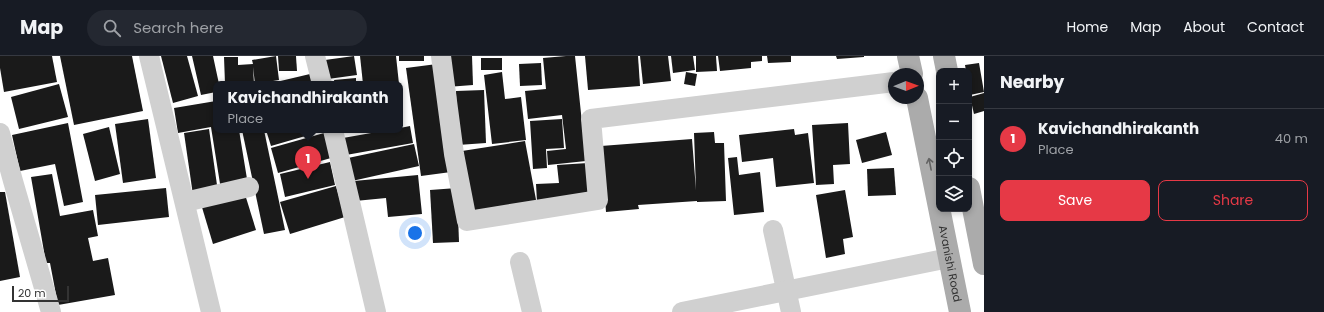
<!DOCTYPE html>
<html lang="en">
<head>
<meta charset="utf-8">
<style>
  :root { --surface:#171b24; --page:#242831; --text:#f1f3f6; --muted:#9ea1a6; --line:#363941; --accent:#e63946 }
  body { margin:0; font-family:Poppins,sans-serif; background:var(--page); color:var(--text) }
  .controls { position:absolute; right:12px; top:12px; display:grid; overflow:hidden; border-radius:8px; box-shadow:0 2px 6px #0003 }
  .controls button { width:36px; height:36px; display:grid; place-items:center; padding:0; border:0; border-bottom:1px solid var(--line); background:var(--surface); color:var(--text); font:20px sans-serif }
  .compass { position:absolute; left:888px; top:12px; width:36px; height:36px; border-radius:50%; background:var(--surface); box-shadow:0 2px 6px #0003; rotate:89deg }
  .scale { position:absolute; left:12px; bottom:10px; width:57px; box-sizing:border-box; padding-left:4px; border:2px solid #333; border-top:0; font-size:11px; line-height:14px; white-space:nowrap; color:#333; -webkit-text-stroke:3px #fff; paint-order:stroke }
  .you { position:absolute; left:415px; top:177px; width:14px; height:14px; margin:-10px; border:3px solid #fff; border-radius:50%; background:#1a73e8; box-shadow:0 0 0 6px #1a73e833 }
  .badge { display:grid; place-items:center; width:26px; height:26px; border-radius:50%; background:var(--accent); color:#fff; font-size:13px; font-weight:700 }
  .pin { position:absolute; translate:-50% -33px; filter:drop-shadow(0 1px 2px #0008) }
  .pin::after { content:''; position:absolute; top:21px; width:14px; height:12px; background:inherit; clip-path:polygon(0 0,100% 0,50% 100%) }
  .popup { position:absolute; left:213px; top:25px; width:190px; height:52px; box-sizing:border-box; display:grid; place-content:center; border-radius:8px; background:var(--surface); filter:drop-shadow(0 1px 3px #0005); font-size:13px; white-space:nowrap; color:var(--muted) }
  .popup b { font-size:15px; color:var(--text) }
  .popup::after { content:''; position:absolute; left:50%; top:100%; margin-left:-8px; border:8px solid transparent; border-top-color:var(--surface) }
  .list { margin:0; padding:0; list-style:none }
  h2 { display:flex; justify-content:space-between; align-items:center; height:52px; margin:0; padding:0 16px; font-size:17px }
  h2 small { font-size:13px; font-weight:400; color:var(--muted) }
  .list li { display:grid; grid-template-columns:26px 1fr auto; gap:12px; align-items:center; box-sizing:border-box; height:60px; padding:0 16px; border-top:1px solid var(--line) }
  .list b { display:block; font-size:15px; white-space:nowrap }
  .list p { margin:0; font-size:13px; white-space:nowrap; color:var(--muted) }
  .list em { font-size:13px; font-style:normal; color:var(--muted) }
  .actions { display:flex; gap:8px; padding:12px 16px }
  .actions a { flex:1; padding:9px 0; border:1px solid var(--accent); border-radius:8px; text-align:center; font-size:14px; color:var(--accent) }
  .actions .main { background:var(--accent); color:#fff }
  .icon { flex:none; width:22px; height:22px; fill:none; stroke:currentColor; stroke-width:2; stroke-linecap:round; stroke-linejoin:round }
  .map { position:relative; flex:none; width:984px; height:256px; overflow:hidden }
  header { display:flex; align-items:center; gap:24px; box-sizing:border-box; height:56px; padding:0 20px; background:var(--surface); border-bottom:1px solid var(--line) }
  header strong { font-size:19px }
  nav { display:flex; gap:22px; margin-inline-start:auto; font-size:14px }
  .search { width:280px; height:36px; background:var(--page); display:flex; align-items:center; gap:10px; box-sizing:border-box; padding:0 14px; border-radius:22px; color:var(--muted); font-size:15px }
  main { display:flex }
  aside { flex:1; background:var(--surface) }
  .map>svg:first-child { display:block }
  .building { fill:#1a1a1a }
  .lines { fill:none; stroke-linecap:round; stroke-linejoin:round }
  .street { stroke:#d0d0d0; stroke-width:20 }
  .primary { stroke:#ababab; stroke-width:22 }
  .oneway { stroke:#636363 }
  .labels { text-anchor:middle; dominant-baseline:central; stroke-width:4; stroke-linejoin:round; paint-order:stroke }
  .street-label { font-size:11px; fill:#333; stroke:#fff }
</style>
</head>
<body>
<header>
<strong>Map</strong>
<div class="search"><svg class="icon" aria-label="search" viewBox="0 0 24 24"><circle cx="10" cy="10" r="6"/><path d="M15 15l6 6"/></svg>Search here</div>
<nav><a>Home</a><a>Map</a><a>About</a><a>Contact</a></nav>
</header>
<main>
<div class="map">
<svg width="984" height="256" viewBox="0 0 984 256">
  <rect width="100%" height="100%" fill="#fff"/>
  <g class="building">
    <path d="M0,0h52l5,26 -53,10 -4,-24z"/>
    <path d="M60,0h72l11,55 -69,14z"/>
    <path d="M161,0h26l11,40 -25,7z"/>
    <path d="M192,0h21l6,28h-3v8l-15,3z"/>
    <path d="M276,0l3,24 -24,4 -2,-17 1,17h-29l-1,-27h14v8l15,-1 -1,-4z"/>
    <path d="M278,0h18l1,15h-18z"/>
    <path d="M354,0l3,19 -29,4 -3,-19z"/>
    <path d="M360,0h36l3,28h-36z"/>
    <rect x="399" y="0" width="25" height="5"/>
    <path d="M446,0h26l1,29 -26,2z"/>
    <path d="M566,0h9l11,105 -38,4 -1,-14 19,-2 -4,-34 -34,4 -3,-28 21,-2 -3,-31z"/>
    <path d="M585,0h53l2,30 -52,4z"/>
    <path d="M640,0h28l3,25 -28,3z"/>
    <path d="M671,0h22l2,14 -22,3z"/>
    <path d="M696,0h20l1,15 -21,1z"/>
    <path d="M718,0h44v5l-11,1v6l-31,3z"/>
    <path d="M767,0h24v6l-23,1z"/>
    <path d="M836,0h28v1l-27,2z"/>
    <rect x="481" y="2" width="21" height="12"/>
    <path d="M541,7l1,22 -22,1 -1,-22z"/>
    <path d="M979,7l5,29 -14,3 -1,-24h-3l-1,-6z"/>
    <path d="M437,8l14,108 -30,4 -15,-108z"/>
    <path d="M502,16l3,27 16,-2 5,43 -34,4 -8,-69z"/>
    <path d="M686,16l11,2 -2,12 -11,-2z"/>
    <path d="M310,18l2,10h-40v-1z"/>
    <path d="M356,22v6h-21l-1,-4z"/>
    <path d="M59,28l9,33 -49,12 -8,-32z"/>
    <path d="M484,34l2,53 -28,2 -2,-54z"/>
    <path d="M984,37v18l-10,3 -4,-17z"/>
    <path d="M216,45v29h23l9,55 -27,5 -10,-63 -33,6 -4,-25z"/>
    <path d="M400,47h1l2,23h-3z"/>
    <path d="M148,63l8,59 -33,5 -8,-59z"/>
    <path d="M562,63l2,29 -18,1 1,19 -14,1 -3,-48z"/>
    <path d="M68,67l15,79 -19,4 -9,-42 -35,7 -8,-36z"/>
    <path d="M848,67l2,41 -17,1 1,19 -18,1 -4,-60z"/>
    <path d="M410,70l3,17 -67,12 -3,-17 45,-8h12v-2z"/>
    <path d="M109,71l11,47 -25,7 -12,-47z"/>
    <path d="M209,73l9,63 -25,3 -9,-62z"/>
    <path d="M794,73l1,6 13,-2 6,50 -38,4 -3,-29 -31,4 -3,-27z"/>
    <path d="M242,74h22l21,100 -21,4z"/>
    <path d="M266,74h60l-55,16z"/>
    <path d="M714,76l1,11h9l2,58 -29,1v-1l-59,4 1,4 -33,3 -5,-66 91,-7 4,51 -2,-57z"/>
    <path d="M886,76l6,23 -30,8 -6,-23z"/>
    <path d="M324,77l7,25 -53,15 -7,-25z"/>
    <path d="M525,85l12,64 -67,11 -8,-65z"/>
    <path d="M414,88l5,22 -67,15 -4,-23z"/>
    <path d="M737,101l2,18 21,-3 4,40 -30,3 -6,-57z"/>
    <path d="M330,106l5,23 -50,12 -5,-23z"/>
    <path d="M588,107l2,35 -53,4 -1,-18 23,-1 -2,-18z"/>
    <path d="M894,112l2,27 -28,1 -1,-27z"/>
    <path d="M52,118l8,42 33,-6 5,26 -10,2 5,23 15,-3 7,37 -57,10 -8,-42h-4l-15,-86z"/>
    <path d="M418,119l4,39 -34,3 -2,-19 -31,3 -1,-20z"/>
    <path d="M336,130l9,31 -55,17 -10,-32z"/>
    <path d="M166,132l3,29 -71,8 -3,-30z"/>
    <path d="M457,132l2,54 -26,1 -3,-53z"/>
    <path d="M845,134l8,47 -10,2 2,15 -19,4 -10,-63z"/>
    <path d="M244,135l12,39 -43,14 -12,-40z"/>
    <path d="M0,136h5l15,85 -20,4z"/>
  </g>
  <g class="lines">
    <g class="street">
      <path d="M149,0l62,256"/>
      <path d="M315,0l7,28"/>
      <path d="M441,0l13,98 13,67 131,-21 -7,-81 303,-37"/>
      <path d="M333,74l43,182"/>
      <path d="M0,77l13,48 38,131"/>
      <path d="M185,146l64,-15"/>
      <path d="M773,174l18,82"/>
      <path d="M520,206l12,50"/>
      <path d="M682,256l267,-54"/>
    </g>
    <g class="primary">
      <path d="M908,0l4,18"/>
      <path d="M944,0l3,15"/>
      <path id="s1" d="M917,42l43,214"/>
      <path d="M969,132l15,76"/>
    </g>
  </g>
  <defs><path id="oneway-shaft" d="M-6 0H5M1.5-3L5.5 0L1.5 3" fill="none" stroke-width="1.6" stroke-linecap="round" stroke-linejoin="round"/></defs>
  <use class="oneway" href="#oneway-shaft" transform="translate(930 108) rotate(-101)"/>
  <g class="labels">
    <g class="street-label">
      <text stroke="none"><textPath href="#s1" startOffset="169">Avanishi Road</textPath></text>
    </g>
  </g>
</svg>
<div class="controls">
<button>+</button>
<button>−</button>
<button><svg class="icon" aria-label="locate" viewBox="0 0 24 24"><circle cx="12" cy="12" r="6"/><path d="M12 2v4M12 18v4M2 12h4M18 12h4"/></svg></button>
<button><svg class="icon" aria-label="layers" viewBox="0 0 24 24"><path d="M12 4l9 5-9 5-9-5zM3 14l9 5 9-5"/></svg></button>
</div>
<svg class="compass" viewBox="-18 -18 36 36"><path d="M0-13l5 13h-10z" fill="#e53935"/><path d="M0 13l5-13h-10z" fill="#9ea1a6"/></svg>
<div class="scale">20 m</div>
<div class="you"></div>
<div class="pin badge" style="left:308px;top:123px">1</div>
<div class="popup"><b>Kavichandhirakanth</b>Place</div>
</div>
<aside>
<h2>Nearby<small></small></h2>
<ul class="list">
<li><span class="badge">1</span><div><b>Kavichandhirakanth</b><p>Place</p></div><em>40 m</em></li>
</ul>
<div class="actions"><a class="main">Save</a><a>Share</a></div>
</aside>
</main>
</body>
</html>
